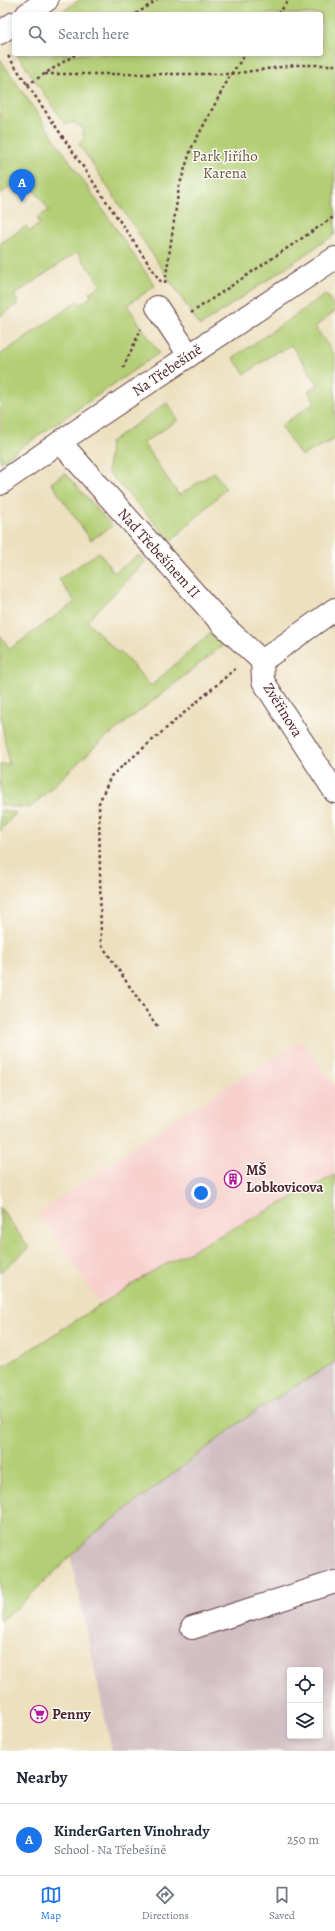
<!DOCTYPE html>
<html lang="en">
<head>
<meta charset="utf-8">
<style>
  :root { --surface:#fff; --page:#f6f6f7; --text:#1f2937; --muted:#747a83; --line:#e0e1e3; --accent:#1a73e8 }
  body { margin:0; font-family:Alegreya,serif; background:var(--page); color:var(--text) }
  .controls { position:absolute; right:12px; bottom:12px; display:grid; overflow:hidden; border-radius:4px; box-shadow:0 2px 6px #0003 }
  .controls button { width:36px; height:36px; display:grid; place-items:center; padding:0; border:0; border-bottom:1px solid var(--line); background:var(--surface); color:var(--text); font:20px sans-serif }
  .you { position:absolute; left:201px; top:1193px; width:14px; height:14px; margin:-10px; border:3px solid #fff; border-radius:50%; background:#1a73e8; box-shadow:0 0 0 6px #1a73e833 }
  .badge { display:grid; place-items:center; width:26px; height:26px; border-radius:50%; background:var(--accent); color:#fff; font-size:13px; font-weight:700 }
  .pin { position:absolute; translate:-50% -33px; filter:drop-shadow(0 1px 2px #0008) }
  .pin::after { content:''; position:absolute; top:21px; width:14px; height:12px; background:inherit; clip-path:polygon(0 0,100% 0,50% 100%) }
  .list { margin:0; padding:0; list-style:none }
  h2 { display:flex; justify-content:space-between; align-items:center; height:52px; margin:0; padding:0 16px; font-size:17px }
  h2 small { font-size:13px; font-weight:400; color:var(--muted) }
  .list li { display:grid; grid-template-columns:26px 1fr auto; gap:12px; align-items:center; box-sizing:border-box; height:72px; padding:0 16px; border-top:1px solid var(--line) }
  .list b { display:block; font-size:15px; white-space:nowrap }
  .list p { margin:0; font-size:13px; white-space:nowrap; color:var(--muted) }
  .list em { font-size:13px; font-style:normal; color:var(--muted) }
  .icon { flex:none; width:22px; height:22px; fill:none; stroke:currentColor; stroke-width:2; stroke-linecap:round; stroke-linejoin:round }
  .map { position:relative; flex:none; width:335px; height:1751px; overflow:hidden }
  .search { position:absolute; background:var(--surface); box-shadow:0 2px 6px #0003; left:12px; right:12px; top:12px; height:44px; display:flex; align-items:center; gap:10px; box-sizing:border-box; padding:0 14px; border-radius:4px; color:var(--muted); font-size:15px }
  .sheet { height:124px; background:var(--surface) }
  nav { display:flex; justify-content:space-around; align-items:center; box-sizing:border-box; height:56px; border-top:1px solid var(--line); background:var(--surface); font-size:11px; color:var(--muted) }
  nav a { display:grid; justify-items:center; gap:2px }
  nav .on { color:var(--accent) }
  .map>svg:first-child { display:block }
  .built { fill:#f7d0cc }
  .industrial { fill:#d2bec3; fill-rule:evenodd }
  .green { fill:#b3ce74; stroke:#7e7650 }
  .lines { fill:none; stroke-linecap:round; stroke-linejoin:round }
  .minor-casing { stroke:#623c41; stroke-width:24 }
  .path { stroke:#623c41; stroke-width:2.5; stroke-dasharray:3 3; stroke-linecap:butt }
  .minor { stroke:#fff; stroke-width:22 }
  .labels { text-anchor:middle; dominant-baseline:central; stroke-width:3; stroke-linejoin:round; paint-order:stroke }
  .park-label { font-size:15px; fill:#6a5441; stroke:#fdfcf7 }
  .street-label { font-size:15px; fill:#4a1f2b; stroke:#fdfcf7 }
  .poi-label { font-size:15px; font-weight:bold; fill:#4a1f2b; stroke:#fdfcf7; text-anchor:start }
</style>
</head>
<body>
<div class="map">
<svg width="335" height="1751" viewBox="0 0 335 1751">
  <rect width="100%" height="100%" fill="#fdfcf7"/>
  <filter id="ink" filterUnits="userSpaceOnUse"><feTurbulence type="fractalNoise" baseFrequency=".025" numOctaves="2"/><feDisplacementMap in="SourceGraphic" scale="8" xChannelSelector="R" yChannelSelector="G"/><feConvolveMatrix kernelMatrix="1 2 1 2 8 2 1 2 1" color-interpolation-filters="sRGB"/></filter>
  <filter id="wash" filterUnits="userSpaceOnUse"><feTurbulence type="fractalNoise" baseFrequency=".012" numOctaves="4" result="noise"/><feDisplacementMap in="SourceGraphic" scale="16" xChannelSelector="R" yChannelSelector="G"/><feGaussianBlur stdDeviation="0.9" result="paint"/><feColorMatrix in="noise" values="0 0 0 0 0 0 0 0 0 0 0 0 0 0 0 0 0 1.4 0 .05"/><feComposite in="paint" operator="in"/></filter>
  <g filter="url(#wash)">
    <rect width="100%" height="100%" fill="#ece0bf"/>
    <path class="built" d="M301,1041l34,46v88l-182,96 -52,33 -63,-91 128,-88z"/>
    <path class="industrial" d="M335,1362v389h-223l-41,-194 23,-23 157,-120zM290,1670h30v66h-30z"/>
    <g class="green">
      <path d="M79,0h256v234l-135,92 -121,-182 5,-5 -2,-12 -9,-5 -8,2 -48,-70h304v-40h-262z"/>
      <path d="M0,59l155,227 -28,19 32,48 -159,109v-107l78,-54 3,3 10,-7 -2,-4 12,-8 -24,-33 -63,43 5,8 -19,13v-72l26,-18 4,5 10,-7 -3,-6 12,-8 -24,-33 -25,17z"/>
      <path d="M326,294l9,14v3l-20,16 20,28v84l-34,17 -20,-30 34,-24 -7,-11 10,-7 -27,-39 -10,7 -2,-2 -34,24 -12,-16z"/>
      <path d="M167,403l11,17 -35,23 36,52 35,-23 12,17 -55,52 -63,-69 2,-30z"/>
      <path d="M65,473l47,53 -21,14 -40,-57z"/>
      <path d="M99,552l15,21 25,-18 6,7 -58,59 31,32 2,-2 31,35 59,-53 12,13 -124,98 -68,64 -30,-3v-40l9,-1 -9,-52v-77l10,14 65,-47 -16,-23z"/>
      <path d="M0,810l16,3 -16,18z"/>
      <path d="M335,1175v187l-84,52 -157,120 -77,74 -17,13v-252l153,-98z"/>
      <path d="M0,1207l29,41 -29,24z"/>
    </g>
  </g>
  <g filter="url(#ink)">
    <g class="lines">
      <defs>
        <g id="minor">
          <path d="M27,14l20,-14"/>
          <path d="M0,33l14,-10"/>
          <path d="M157,307l32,48"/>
          <path d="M60,442l163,183 39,36"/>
          <path d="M0,484l60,-42 275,-184"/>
          <path d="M262,661l1,20 72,111"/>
          <path d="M262,661l73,-52"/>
          <path d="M192,1628l143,-46"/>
        </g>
      </defs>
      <use href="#minor" class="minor-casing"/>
      <g class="path">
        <path d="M136,14l21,-14"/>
        <path d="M278,14l11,-14"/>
        <path d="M8,56l153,226"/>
        <path d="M45,74h186l64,-9h40"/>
        <path d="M27,85l49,-31"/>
        <path d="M165,283l14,-96 12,-38 40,-75 15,-20"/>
        <path d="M191,313l144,-97"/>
        <path d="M123,368l18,-39"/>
        <path d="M157,1027l-56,-83 -2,-141 12,-27 124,-107"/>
      </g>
      <use href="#minor" class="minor"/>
    </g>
  </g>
  <defs>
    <symbol id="building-ring" viewBox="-11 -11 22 22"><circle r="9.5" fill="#fdfcf7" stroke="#b5179e" stroke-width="1.5"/><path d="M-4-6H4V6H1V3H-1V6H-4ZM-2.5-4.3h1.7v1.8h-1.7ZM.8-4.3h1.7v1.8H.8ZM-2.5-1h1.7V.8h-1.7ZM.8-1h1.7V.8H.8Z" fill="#b5179e"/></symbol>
    <symbol id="supermarket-ring" viewBox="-11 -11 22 22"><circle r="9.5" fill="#fdfcf7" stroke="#b5179e" stroke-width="1.5"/><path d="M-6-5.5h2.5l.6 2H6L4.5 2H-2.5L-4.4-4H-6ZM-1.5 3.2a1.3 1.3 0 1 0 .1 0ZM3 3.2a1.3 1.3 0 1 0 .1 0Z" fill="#b5179e"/></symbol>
  </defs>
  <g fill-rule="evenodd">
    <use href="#building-ring" x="223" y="1169" width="20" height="20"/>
    <use href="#supermarket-ring" x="29" y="1704" width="20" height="20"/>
  </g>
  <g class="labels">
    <g class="park-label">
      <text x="225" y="156">Park Jiřího<tspan x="225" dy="17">Karena</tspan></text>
    </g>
    <g class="street-label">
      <text transform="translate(167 370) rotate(-34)">Na Třebešíně</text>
      <text transform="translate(159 553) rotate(48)">Nad Třebešínem II</text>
      <text transform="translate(283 710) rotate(58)">Zvěřinova</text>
    </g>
    <g class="poi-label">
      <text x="246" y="1170">MŠ<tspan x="246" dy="17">Lobkovicova</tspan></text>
      <text x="52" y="1714">Penny</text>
    </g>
  </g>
</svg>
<div class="controls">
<button><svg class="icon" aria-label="locate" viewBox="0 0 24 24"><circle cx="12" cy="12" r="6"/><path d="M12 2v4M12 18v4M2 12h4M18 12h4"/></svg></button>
<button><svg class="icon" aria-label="layers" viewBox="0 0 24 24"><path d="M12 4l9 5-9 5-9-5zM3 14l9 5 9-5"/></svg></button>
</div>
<div class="you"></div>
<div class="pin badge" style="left:22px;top:202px">A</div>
<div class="search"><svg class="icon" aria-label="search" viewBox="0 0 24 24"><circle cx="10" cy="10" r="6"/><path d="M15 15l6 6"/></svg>Search here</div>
</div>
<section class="sheet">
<h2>Nearby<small></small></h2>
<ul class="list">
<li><span class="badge">A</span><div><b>KinderGarten Vinohrady</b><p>School · Na Třebešíně</p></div><em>250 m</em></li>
</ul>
</section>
<nav>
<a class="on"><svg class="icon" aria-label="map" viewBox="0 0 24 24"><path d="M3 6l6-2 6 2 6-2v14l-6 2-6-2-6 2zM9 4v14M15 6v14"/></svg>Map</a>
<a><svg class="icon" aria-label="directions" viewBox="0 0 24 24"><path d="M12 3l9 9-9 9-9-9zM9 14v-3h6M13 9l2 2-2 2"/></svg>Directions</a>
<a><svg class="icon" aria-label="saved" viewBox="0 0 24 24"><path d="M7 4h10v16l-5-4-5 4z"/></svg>Saved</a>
</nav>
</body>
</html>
